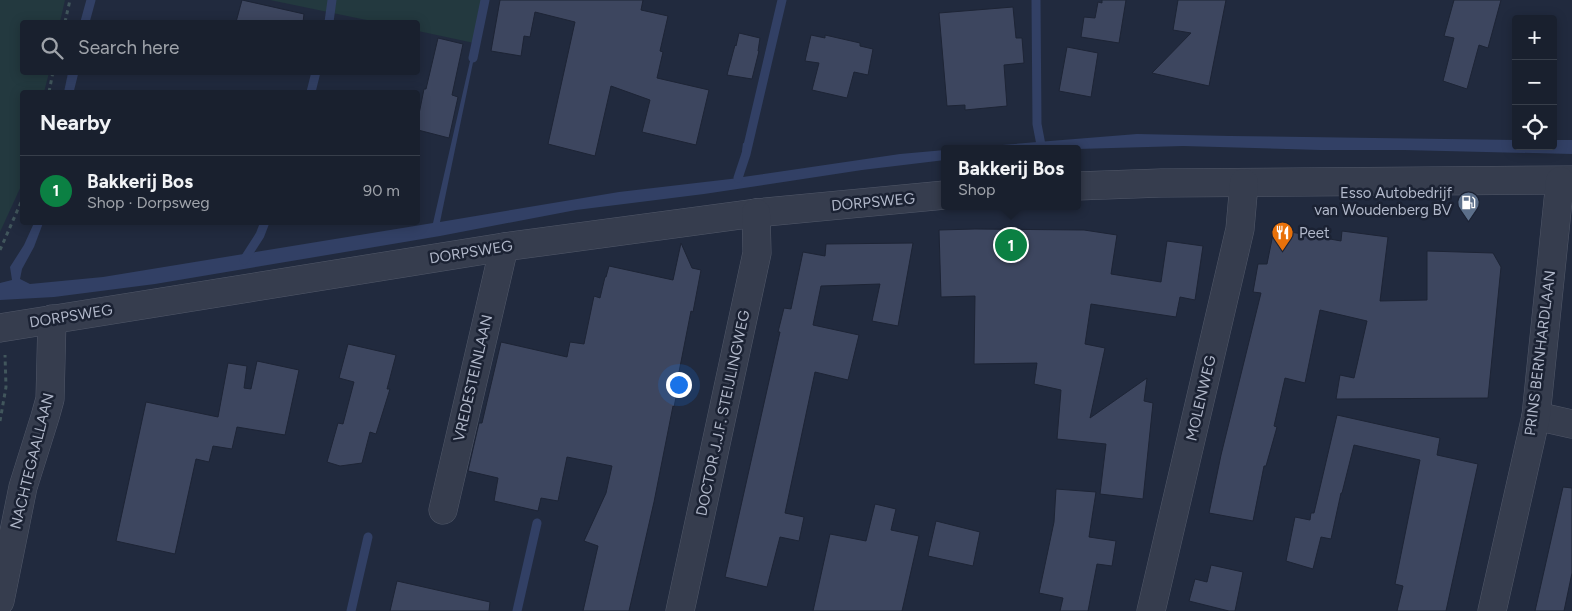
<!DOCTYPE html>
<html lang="en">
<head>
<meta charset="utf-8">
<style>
  :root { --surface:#19202e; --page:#222836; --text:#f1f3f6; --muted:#9fa3aa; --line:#373e4a; --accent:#0b8043 }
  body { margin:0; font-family:Figtree,sans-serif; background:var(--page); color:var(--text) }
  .controls { position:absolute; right:15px; top:15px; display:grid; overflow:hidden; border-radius:5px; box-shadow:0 2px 12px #0003 }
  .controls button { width:45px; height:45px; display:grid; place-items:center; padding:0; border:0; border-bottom:1px solid var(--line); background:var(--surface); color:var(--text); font:25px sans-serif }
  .you { position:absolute; left:678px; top:384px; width:18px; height:18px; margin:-12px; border:4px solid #fff; border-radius:50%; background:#1a73e8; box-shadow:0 0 0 8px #1a73e833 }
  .badge { display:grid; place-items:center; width:32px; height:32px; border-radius:50%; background:var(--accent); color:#fff; font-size:16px; font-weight:700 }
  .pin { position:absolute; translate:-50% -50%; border:2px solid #fff; box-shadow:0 1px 5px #0006 }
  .popup { position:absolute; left:941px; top:145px; width:140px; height:65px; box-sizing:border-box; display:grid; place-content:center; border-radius:5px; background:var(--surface); filter:drop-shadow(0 1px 4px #0005); font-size:16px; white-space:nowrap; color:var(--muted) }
  .popup b { font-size:19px; color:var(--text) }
  .popup::after { content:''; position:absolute; left:50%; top:100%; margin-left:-10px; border:10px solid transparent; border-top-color:var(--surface) }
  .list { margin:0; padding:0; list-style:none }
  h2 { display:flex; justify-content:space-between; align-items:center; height:65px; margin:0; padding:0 20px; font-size:21px }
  h2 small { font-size:16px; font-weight:400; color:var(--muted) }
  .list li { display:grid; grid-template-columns:32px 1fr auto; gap:15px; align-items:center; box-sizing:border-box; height:70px; padding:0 20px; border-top:1px solid var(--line) }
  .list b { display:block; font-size:19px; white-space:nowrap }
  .list p { margin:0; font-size:16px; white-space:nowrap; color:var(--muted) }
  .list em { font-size:16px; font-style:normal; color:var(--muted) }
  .icon { flex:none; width:28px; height:28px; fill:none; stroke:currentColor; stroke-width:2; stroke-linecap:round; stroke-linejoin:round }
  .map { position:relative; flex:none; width:1572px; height:611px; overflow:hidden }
  .search { position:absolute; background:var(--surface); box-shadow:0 2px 12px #0003; left:20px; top:20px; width:400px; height:55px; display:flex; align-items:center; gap:12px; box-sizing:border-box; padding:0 18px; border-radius:5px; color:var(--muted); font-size:19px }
  .panel { position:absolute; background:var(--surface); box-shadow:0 2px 12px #0003; left:20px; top:90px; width:400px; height:135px; border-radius:5px }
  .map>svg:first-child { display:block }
  .green { fill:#23393f }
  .water { fill:#324065 }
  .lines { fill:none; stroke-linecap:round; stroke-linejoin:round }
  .stream { stroke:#324065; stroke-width:9 }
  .building { fill:#3d465f; stroke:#1d2435 }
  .minor-casing { stroke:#515869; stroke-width:29 }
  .path { stroke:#41565c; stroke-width:3; stroke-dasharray:4 4; stroke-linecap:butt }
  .minor { stroke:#363d4e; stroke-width:28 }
  .labels { text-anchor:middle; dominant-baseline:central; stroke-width:5; stroke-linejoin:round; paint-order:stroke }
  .poi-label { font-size:15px; fill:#b1b8ca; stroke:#1b2233; text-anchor:end }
  .street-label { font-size:15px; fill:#b1b8ca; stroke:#1b2233 }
</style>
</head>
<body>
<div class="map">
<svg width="1572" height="611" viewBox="0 0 1572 611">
  <rect width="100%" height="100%" fill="#212a3e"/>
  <g class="green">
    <path d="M0,0h65l-5,22h-38v50l27,1 -5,19h-22v92l-22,48z"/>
    <path d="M270,0h214l-10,43 -56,-12v-9h-42z"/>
  </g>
  <g class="water">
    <path d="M473,48h3l-36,174 179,-30 120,-14 4,-35 3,1 -3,33 157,-23 45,-4v10l-83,10 -158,24 -128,16 -136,26 -285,48 -101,13 -54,3v-17l12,-3 -2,-13 14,-22 10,-22h9l-9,24 -12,22 -2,10 10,5 73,-7 330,-54z"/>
    <path d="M68,73h5l-3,19h-6z"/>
    <path d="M1137,134l93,2 286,4v6h37v-6h19v14l-168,-4h-84l-137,-4 -106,3h-124z"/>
  </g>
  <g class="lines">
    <g class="stream">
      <path d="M1036,0l1,124 4,21"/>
      <path d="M85,22l6,-22"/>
      <path d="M329,22l3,-22"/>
      <path d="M473,58l12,-58"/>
      <path d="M69,92l5,-20"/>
      <path d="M311,92l5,-20"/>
      <path d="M738,178l8,-24 36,-154"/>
      <path d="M244,260l16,-25 5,-13"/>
      <path d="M351,611l17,-74"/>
      <path d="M517,611l20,-88"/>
    </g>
  </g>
  <g class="building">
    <path d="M242,0l62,14 -1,8h-67z"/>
    <path d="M500,0h143l-2,10 27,6 -8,35 3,1 -6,26 52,12 -13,55 -54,-13 8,-32 -39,-14 -16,70 -47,-12 27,-122 -40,-10 -5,25 -6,-1 -3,20 -30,-5z"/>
    <path d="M1102,0h24l-7,43 -38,-6 3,-20 11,1 3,-16 4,1z"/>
    <path d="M1178,0h48l-17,86 -57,-13 39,-40 -18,-3z"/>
    <path d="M1454,0h47l-13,48 -9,-3 -12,44 -24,-8 11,-43 -10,-2z"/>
    <path d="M1013,7l3,31h6l2,25 -20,2 3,41 -42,4v-5l-18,1 -8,-93z"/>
    <path d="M739,33l21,5 -2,13h1l-7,28 -25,-4 8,-30 1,1z"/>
    <path d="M811,35l14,3v-3l35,8v3l13,3 -5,26 -14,-3 -7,26 -35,-8 7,-27 -14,-2z"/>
    <path d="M438,38l25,6 -11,51 6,2 -9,41 -31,-8v-11l6,-30h2z"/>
    <path d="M1067,47l31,6 -7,44 -32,-6z"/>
    <path d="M975,229l109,1 33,5 -6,39 50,8 6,-41 36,5 -8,54 -15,-3 -4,20 -85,-13 -6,40 20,4 -15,70 57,-40 -3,23 9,2 -10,96 -43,-5 6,-50 -49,-5 4,-49 -27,-6 3,-21 -63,1 1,-68 -34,1 -2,-67z"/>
    <path d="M1274,229l67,12 1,-10 46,6 -8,64 47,-1v-49l66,2 8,14 -13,131 -152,1 4,-24 14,3 13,-57 -47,-11 -15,73 -20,-5 -11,48 3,1 -11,39h-2l-11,55 -44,-8 12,-58 40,-162 -8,-1 5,-28h9z"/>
    <path d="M681,243l11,25 9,2 -8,42 -2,-1 -13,66 2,1 -6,29 -1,-1 -19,96 -25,109h-46l15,-65 -14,-5 22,-48 6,-27 -45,-9 -9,44 -17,-3 -3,13 -44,-10 4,-23 -30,-7 11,-48h3l19,-81 66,15 3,-15 14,2 10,-48 6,2 5,-21h1l3,-11 64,14z"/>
    <path d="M913,243l-15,83 -26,-5 8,-37 -59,2 -8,39 46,10 -11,45 -33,-8 -30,141 19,4 -5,24 -19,-4 -13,50 -42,-10 55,-245h-2l6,-24 7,1 12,-57 22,4 1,-12z"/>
    <path d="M348,344l48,11 -9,34h3l-14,45 -6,-2 -8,31 -22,3 -13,-4 11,-39 5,1 11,-42 -15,-4z"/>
    <path d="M257,361l42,9 -14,65 -48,-8 -5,22 -19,-3 -4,16 -13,-3 -21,95 -59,-13 30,-139 72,15 10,-54 19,3 -3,22 7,1z"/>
    <path d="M1337,415l103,23 -3,17 41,9 -32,147h-49l6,-25 -8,-2 25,-124 -66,-15 -12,48h-1l-10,46 -10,-2 -8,32 -27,-8 9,-44 15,3 1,-7h3z"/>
    <path d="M1563,487l9,1v85l-8,38h-29z"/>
    <path d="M1056,489l40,3 -7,45 27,4 -4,25 -15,-2 -9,47h-28l3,-13 -24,-5 15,-71z"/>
    <path d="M875,504l21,5 -5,21 28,6 -17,75h-89l17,-77 36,7z"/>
    <path d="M936,521l44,11 -7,34 -45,-10z"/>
    <path d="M1211,565l32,7 -8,39h-6l-40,-10 6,-22 12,3z"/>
    <path d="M397,581l93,21 -1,9h-99z"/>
  </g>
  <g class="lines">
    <defs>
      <g id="minor">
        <path d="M1077,186l84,-3 411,-3"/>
        <path d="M0,328l504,-81 252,-34 189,-18"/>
        <path d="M1536,416l36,8"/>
        <path d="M443,510l61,-263"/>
        <path d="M0,601l23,-114 22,-70 5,-18 2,-80"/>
        <path d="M680,611l77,-358 -1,-40"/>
        <path d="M1151,611l89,-382 4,-46"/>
        <path d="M1492,611l44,-195 24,-235"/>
      </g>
    </defs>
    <use href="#minor" class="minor-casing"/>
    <g class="path">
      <path d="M65,22l5,-22"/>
      <path d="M49,92l4,-20"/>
      <path d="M0,250l22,-50"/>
      <path d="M0,421l6,-34 -1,-32"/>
    </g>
    <use href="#minor" class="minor"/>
  </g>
  <defs>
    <symbol id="fuel-pin" viewBox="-11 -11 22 30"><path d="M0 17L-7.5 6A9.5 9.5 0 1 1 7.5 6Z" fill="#5c6f8a" stroke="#1b2233"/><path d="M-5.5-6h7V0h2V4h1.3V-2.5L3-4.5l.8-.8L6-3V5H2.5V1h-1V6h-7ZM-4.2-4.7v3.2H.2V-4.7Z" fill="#fff"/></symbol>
    <symbol id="restaurant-pin" viewBox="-11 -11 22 30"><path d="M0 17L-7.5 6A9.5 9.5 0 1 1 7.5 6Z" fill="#e8710a" stroke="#1b2233"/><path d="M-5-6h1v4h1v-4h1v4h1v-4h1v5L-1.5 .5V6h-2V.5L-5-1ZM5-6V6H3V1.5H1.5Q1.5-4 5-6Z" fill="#fff"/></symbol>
  </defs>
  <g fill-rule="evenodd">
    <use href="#fuel-pin" x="1456" y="190" width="25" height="34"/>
    <use href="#restaurant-pin" x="1270" y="220" width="25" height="34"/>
  </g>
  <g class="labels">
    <g class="poi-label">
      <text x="1452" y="193">Esso Autobedrijf<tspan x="1452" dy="17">van Woudenberg BV</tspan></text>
      <text x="1299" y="233" text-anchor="start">Peet</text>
    </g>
    <g class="street-label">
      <text transform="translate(873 202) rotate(-5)">DORPSWEG</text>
      <text transform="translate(471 252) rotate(-9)">DORPSWEG</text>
      <text transform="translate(71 316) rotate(-9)">DORPSWEG</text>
      <text transform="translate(1540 353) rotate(-83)">PRINS BERNHARDLAAN</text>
      <text transform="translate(473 378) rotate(-77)">VREDESTEINLAAN</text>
      <text transform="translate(1201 398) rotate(-77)">MOLENWEG</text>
      <text transform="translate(723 413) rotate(-78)">DOCTOR J.J.F. STEIJLINGWEG</text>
      <text transform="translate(32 461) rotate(-76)">NACHTEGAALLAAN</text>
    </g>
  </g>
</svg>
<div class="controls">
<button>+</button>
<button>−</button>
<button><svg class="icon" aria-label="locate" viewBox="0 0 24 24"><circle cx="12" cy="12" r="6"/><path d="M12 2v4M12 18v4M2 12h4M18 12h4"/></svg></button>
</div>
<div class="you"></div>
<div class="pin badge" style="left:1011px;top:245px">1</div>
<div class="popup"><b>Bakkerij Bos</b>Shop</div>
<div class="search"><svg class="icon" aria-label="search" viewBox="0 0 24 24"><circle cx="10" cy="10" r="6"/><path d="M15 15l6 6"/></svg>Search here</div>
<section class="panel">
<h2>Nearby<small></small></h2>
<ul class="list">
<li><span class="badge">1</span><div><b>Bakkerij Bos</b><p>Shop · Dorpsweg</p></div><em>90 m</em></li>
</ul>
</section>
</div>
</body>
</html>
